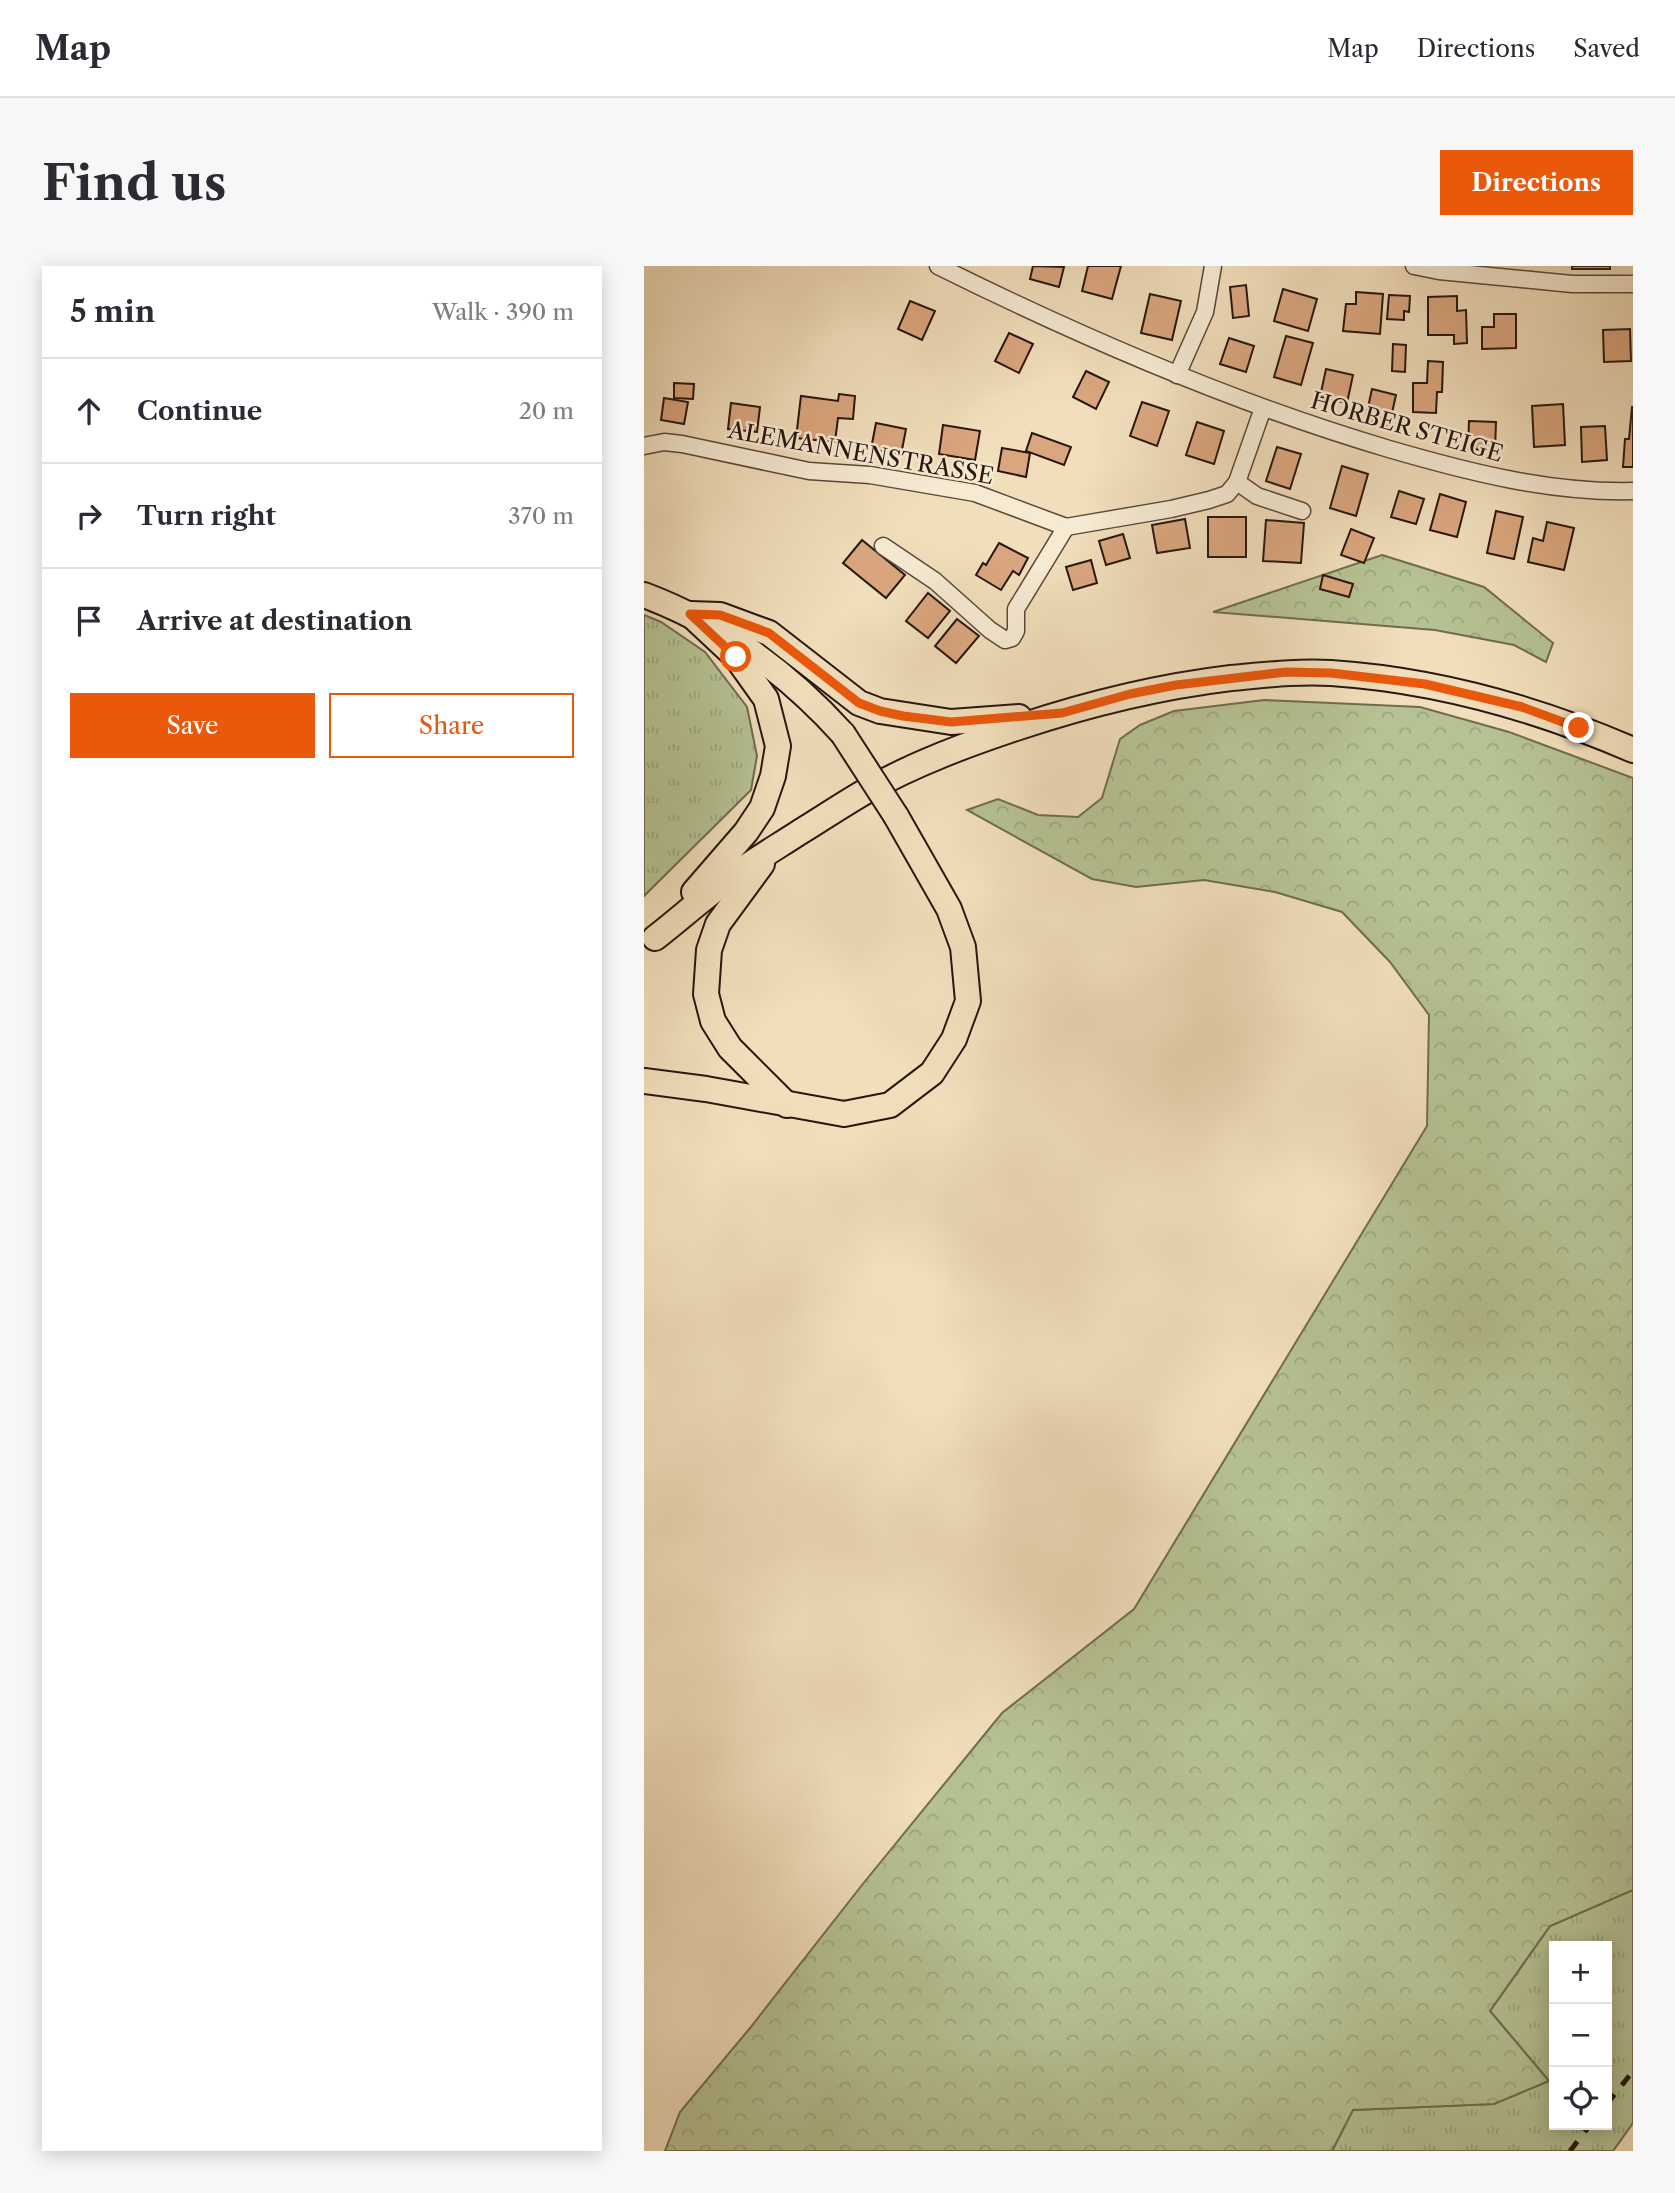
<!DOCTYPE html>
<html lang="en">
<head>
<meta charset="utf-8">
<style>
  :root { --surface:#fff; --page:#f7f7f7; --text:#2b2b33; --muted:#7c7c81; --line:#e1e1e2; --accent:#ea580c }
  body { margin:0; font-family:"Libre Caslon Text",serif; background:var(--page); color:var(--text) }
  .controls { position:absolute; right:21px; bottom:21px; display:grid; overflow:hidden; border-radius:0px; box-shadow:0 4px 18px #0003 }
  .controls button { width:63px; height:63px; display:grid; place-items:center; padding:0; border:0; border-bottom:2px solid var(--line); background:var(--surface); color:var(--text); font:35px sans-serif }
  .stop { position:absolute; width:21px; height:21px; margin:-16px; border:5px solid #ea580c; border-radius:50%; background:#fff }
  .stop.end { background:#ea580c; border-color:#fff; box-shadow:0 2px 7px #0008 }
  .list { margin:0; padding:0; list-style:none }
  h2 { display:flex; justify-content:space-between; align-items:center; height:91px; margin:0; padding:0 28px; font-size:30px }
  h2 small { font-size:23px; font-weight:400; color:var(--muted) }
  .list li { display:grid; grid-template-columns:46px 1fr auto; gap:21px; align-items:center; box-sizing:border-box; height:105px; padding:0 28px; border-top:2px solid var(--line) }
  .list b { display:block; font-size:26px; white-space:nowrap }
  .list em { font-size:23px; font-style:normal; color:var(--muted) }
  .actions { display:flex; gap:14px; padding:21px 28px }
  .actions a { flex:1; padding:16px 0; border:2px solid var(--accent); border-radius:0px; text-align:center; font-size:24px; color:var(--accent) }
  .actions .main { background:var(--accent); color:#fff }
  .icon { flex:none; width:38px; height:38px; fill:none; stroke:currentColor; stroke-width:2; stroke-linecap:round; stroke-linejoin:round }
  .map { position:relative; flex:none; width:989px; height:1885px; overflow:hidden; border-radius:0px }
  header { display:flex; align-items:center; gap:42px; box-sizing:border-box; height:98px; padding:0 35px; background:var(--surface); border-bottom:2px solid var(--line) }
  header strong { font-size:33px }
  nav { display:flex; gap:38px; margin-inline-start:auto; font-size:24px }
  .intro { display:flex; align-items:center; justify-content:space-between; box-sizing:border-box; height:168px; padding:0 42px }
  h1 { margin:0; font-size:49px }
  .button { padding:18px 32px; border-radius:0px; background:var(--accent); color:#fff; font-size:24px; font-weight:700 }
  main { display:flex; gap:42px; padding:0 42px }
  aside { flex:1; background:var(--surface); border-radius:0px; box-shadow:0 4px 18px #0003 }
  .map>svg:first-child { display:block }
  .grass { fill:url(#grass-tufts); stroke:#6f6c51; stroke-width:2; fill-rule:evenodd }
  .forest { fill:url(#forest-crowns); stroke:#6f6c51; stroke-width:2 }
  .building { fill:#daa67f; stroke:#28160f; stroke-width:2 }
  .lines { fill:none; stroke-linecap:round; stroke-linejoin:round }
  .street-casing { stroke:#5a483a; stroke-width:19 }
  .primary-casing { stroke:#28160f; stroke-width:28 }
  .street { stroke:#f6ead3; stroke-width:16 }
  .primary { stroke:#f1debb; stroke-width:24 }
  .rail { stroke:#28160f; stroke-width:5; stroke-dasharray:12 12; stroke-linecap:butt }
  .primary-bridge-casing { stroke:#28160f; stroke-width:28; stroke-linecap:butt }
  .primary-bridge { stroke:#f1debb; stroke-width:24 }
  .route { stroke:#ea580c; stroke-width:9 }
  .labels { text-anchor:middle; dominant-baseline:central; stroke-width:5; stroke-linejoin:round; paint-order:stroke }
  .street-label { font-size:23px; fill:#28160f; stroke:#f6ead3 }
</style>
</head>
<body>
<header>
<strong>Map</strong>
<nav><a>Map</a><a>Directions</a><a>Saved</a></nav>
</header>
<div class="intro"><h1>Find us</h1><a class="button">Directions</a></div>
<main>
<aside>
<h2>5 min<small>Walk · 390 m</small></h2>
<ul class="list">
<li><svg class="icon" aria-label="ahead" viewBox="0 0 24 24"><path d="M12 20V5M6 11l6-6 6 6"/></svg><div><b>Continue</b></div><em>20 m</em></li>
<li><svg class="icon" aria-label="right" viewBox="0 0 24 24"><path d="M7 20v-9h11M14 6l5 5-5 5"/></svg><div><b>Turn right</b></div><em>370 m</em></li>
<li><svg class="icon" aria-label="arrive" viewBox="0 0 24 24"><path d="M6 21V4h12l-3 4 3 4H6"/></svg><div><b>Arrive at destination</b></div></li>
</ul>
<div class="actions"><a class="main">Save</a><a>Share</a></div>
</aside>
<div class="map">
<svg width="989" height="1885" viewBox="0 0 989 1885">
  <defs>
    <pattern id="grass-tufts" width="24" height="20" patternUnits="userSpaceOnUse" patternTransform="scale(1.75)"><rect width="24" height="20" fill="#b6c293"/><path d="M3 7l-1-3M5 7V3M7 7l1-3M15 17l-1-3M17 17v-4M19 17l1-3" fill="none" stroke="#9ca67e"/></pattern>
    <pattern id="forest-crowns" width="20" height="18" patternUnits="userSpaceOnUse" patternTransform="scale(1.75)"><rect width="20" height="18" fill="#b6c293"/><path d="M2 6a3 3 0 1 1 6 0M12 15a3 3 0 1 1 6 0" fill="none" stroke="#9ca67e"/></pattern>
  </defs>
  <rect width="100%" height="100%" fill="#f1debb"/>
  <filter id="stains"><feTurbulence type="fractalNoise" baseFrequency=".00286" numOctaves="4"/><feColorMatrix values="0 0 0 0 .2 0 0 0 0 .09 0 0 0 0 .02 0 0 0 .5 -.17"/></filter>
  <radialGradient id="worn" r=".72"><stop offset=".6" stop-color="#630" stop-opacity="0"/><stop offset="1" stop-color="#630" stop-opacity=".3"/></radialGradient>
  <g class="grass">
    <path d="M0,349l17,7 44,30 42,55 10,49 -6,34 -107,106z"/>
    <path d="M989,1624v233l-20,28h-281l21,-41 140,-6 56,-23 -59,-70 60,-85zM910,1680h53v179h-53z"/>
  </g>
  <g class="forest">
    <path d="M738,289l102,32 69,56 -7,19 -32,-17 -79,-15 -222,-18z"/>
    <path d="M620,434l156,7 89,25 124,46v1112l-83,36 -60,85 59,70 -55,23 -141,6 -21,41h-667l15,-39 70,-84 112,-143 140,-172 132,-104 293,-483 2,-111 -39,-53 -48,-50 -67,-20 -71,-12 -68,7 -44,-8 -125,-69 31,-11 40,16 40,2 24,-19 18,-59 20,-14 34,-14z"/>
  </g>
  <g class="building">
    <path d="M389,0l31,1 -5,20 -29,-8z"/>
    <path d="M444,0h33l-9,33 -30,-8z"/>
    <rect x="928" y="0" width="38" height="3"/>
    <path d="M602,19l3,31 -16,2 -3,-31z"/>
    <path d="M639,23l34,10 -9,32 -34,-10z"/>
    <path d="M712,26l27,2 -3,40 -37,-3 3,-27h10z"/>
    <path d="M506,28l31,7 -9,39 -31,-7z"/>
    <path d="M745,29l21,1 -1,16 -5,-1v9l-17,-1z"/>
    <path d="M813,30v15l9,-1 1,33 -13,1v-9h-26v-38z"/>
    <path d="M266,35l25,10 -13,29 -24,-11z"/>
    <path d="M850,48h22v34l-34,1v-22h12z"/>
    <path d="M986,63l1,32 -27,1 -1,-32z"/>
    <path d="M365,67l24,11 -14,29 -24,-12z"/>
    <path d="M642,70l27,7 -12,42 -27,-8z"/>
    <path d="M585,72l25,8 -8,26 -26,-8z"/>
    <path d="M749,78l13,1 -1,27 -13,-1z"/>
    <path d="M784,95l15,1 -1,30h-5l-1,21 -23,-1v-29h14z"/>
    <path d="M682,103l27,6 -6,28 -27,-6z"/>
    <path d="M442,105l23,11 -13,27 -23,-12z"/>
    <path d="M30,117l20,1 -1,15 -19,-1z"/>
    <path d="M728,123l24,6 -7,31 -24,-5z"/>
    <path d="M195,128l16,2 -2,23 -15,-1 -3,24 -39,-4 5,-42 37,5z"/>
    <path d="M20,132l24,4 -4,22 -23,-4z"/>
    <path d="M498,136l27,9 -12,35 -27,-10z"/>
    <path d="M87,137l29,4 -3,25 -29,-3z"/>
    <path d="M919,138l2,41 -31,2 -2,-41z"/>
    <path d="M988,141h1v60h-10l2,-28h4z"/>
    <path d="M825,155l27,1 -1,28 -27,-1z"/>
    <path d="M553,156l27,9 -10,33 -28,-9z"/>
    <path d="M232,157l30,6 -5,26 -30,-6z"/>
    <path d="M299,159l37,6 -5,29 -36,-6z"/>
    <path d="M961,160l2,34 -25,2 -1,-35z"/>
    <path d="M388,167l39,14 -7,18 -38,-14z"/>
    <path d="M633,181l24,7 -11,35 -24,-8z"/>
    <path d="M358,182l28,5 -4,24 -28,-6z"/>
    <path d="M698,200l26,8 -12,42 -26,-8z"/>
    <path d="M755,225l25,8 -8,25 -25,-7z"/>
    <path d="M796,228l26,8 -9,35 -27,-7z"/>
    <path d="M852,245l27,6 -9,42 -27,-6z"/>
    <rect x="564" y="251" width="38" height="40"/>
    <path d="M541,253l5,29 -33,5 -5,-28z"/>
    <path d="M622,254l38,3 -3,40 -38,-2z"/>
    <path d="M903,256l27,6 -10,42 -36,-8 5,-24 10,3z"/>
    <path d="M707,263l23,9 -10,25 -23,-8z"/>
    <path d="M479,268l7,24 -24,7 -7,-24z"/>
    <path d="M218,274l43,35 -19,23 -43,-35z"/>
    <path d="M355,277l29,15 -9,17 -6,-4 -12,19 -25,-15 7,-12 3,2z"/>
    <path d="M447,294l6,23 -24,7 -7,-23z"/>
    <path d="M679,309l30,9 -4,13 -29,-8z"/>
    <path d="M284,327l22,18 -22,27 -22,-17z"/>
    <path d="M313,353l22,17 -23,27 -21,-17z"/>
  </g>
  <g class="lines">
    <defs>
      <g id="street">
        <path d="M294,0c145,72 295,137 451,183 79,23 161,44 244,42"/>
        <path d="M770,0l25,5 133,13h61"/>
        <path d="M533,109l28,-63 8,-46"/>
        <path d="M0,180l20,-4 18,2 127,27 61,4 105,18 91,34 105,-18 38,-9 18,-6 10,-12 26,-74"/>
        <path d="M593,216l20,14 45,15"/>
        <path d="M239,280l52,35 55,49 15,10 7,-2 4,-7v-22l50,-82"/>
      </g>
      <g id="primary">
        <path d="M0,329c77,29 144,78 199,139"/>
        <path d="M46,348l46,43 30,42 12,47 -5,30 -11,32 -16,24 -52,60"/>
        <path d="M46,348l30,1 49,18 90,70 21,8 71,11 68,-5"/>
        <path d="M118,598l-44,60 -9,26 -3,44 7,27 17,27 57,57"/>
        <path d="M11,672c22,-17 43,-36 66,-53 25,-20 53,-36 79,-53 23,-14 45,-29 68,-42 48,-27 100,-46 151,-63 72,-24 137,-40 212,-49 34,-3 66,-7 100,-5 106,7 205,35 302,77"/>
        <path d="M0,815l62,8 138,25 46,-9 42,-32 22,-34 14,-38 -5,-54 -14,-38 -53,-93"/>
      </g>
    </defs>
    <use href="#street" class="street-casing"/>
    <use href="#primary" class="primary-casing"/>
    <use href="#street" class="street"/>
    <use href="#primary" class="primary"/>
    <g class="rail">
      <path d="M963,1838l26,-33"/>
      <path d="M926,1885l20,-26"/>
    </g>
    <defs>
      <path id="primary-bridge" d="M199,468l53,82"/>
    </defs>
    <use href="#primary-bridge" class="primary-bridge-casing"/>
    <use href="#primary-bridge" class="primary-bridge"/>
  </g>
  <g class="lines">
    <path class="route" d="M92,391l-46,-43 30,1 49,18 90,70 21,8 23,5 48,6 111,-9 68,-19 46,-9 110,-13 45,1 94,11 97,23 57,21"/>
  </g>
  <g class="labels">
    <g class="street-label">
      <text transform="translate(763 161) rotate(16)">HORBER STEIGE</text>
      <text transform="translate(217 187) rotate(10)">ALEMANNENSTRASSE</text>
    </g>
  </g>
  <rect width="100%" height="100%" filter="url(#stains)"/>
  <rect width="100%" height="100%" fill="url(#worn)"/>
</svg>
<div class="controls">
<button>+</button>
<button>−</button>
<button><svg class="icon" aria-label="locate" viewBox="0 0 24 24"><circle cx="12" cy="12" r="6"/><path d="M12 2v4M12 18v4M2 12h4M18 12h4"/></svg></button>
</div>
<div class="stop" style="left:92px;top:391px"></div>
<div class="stop end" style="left:935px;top:462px"></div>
</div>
</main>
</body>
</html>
